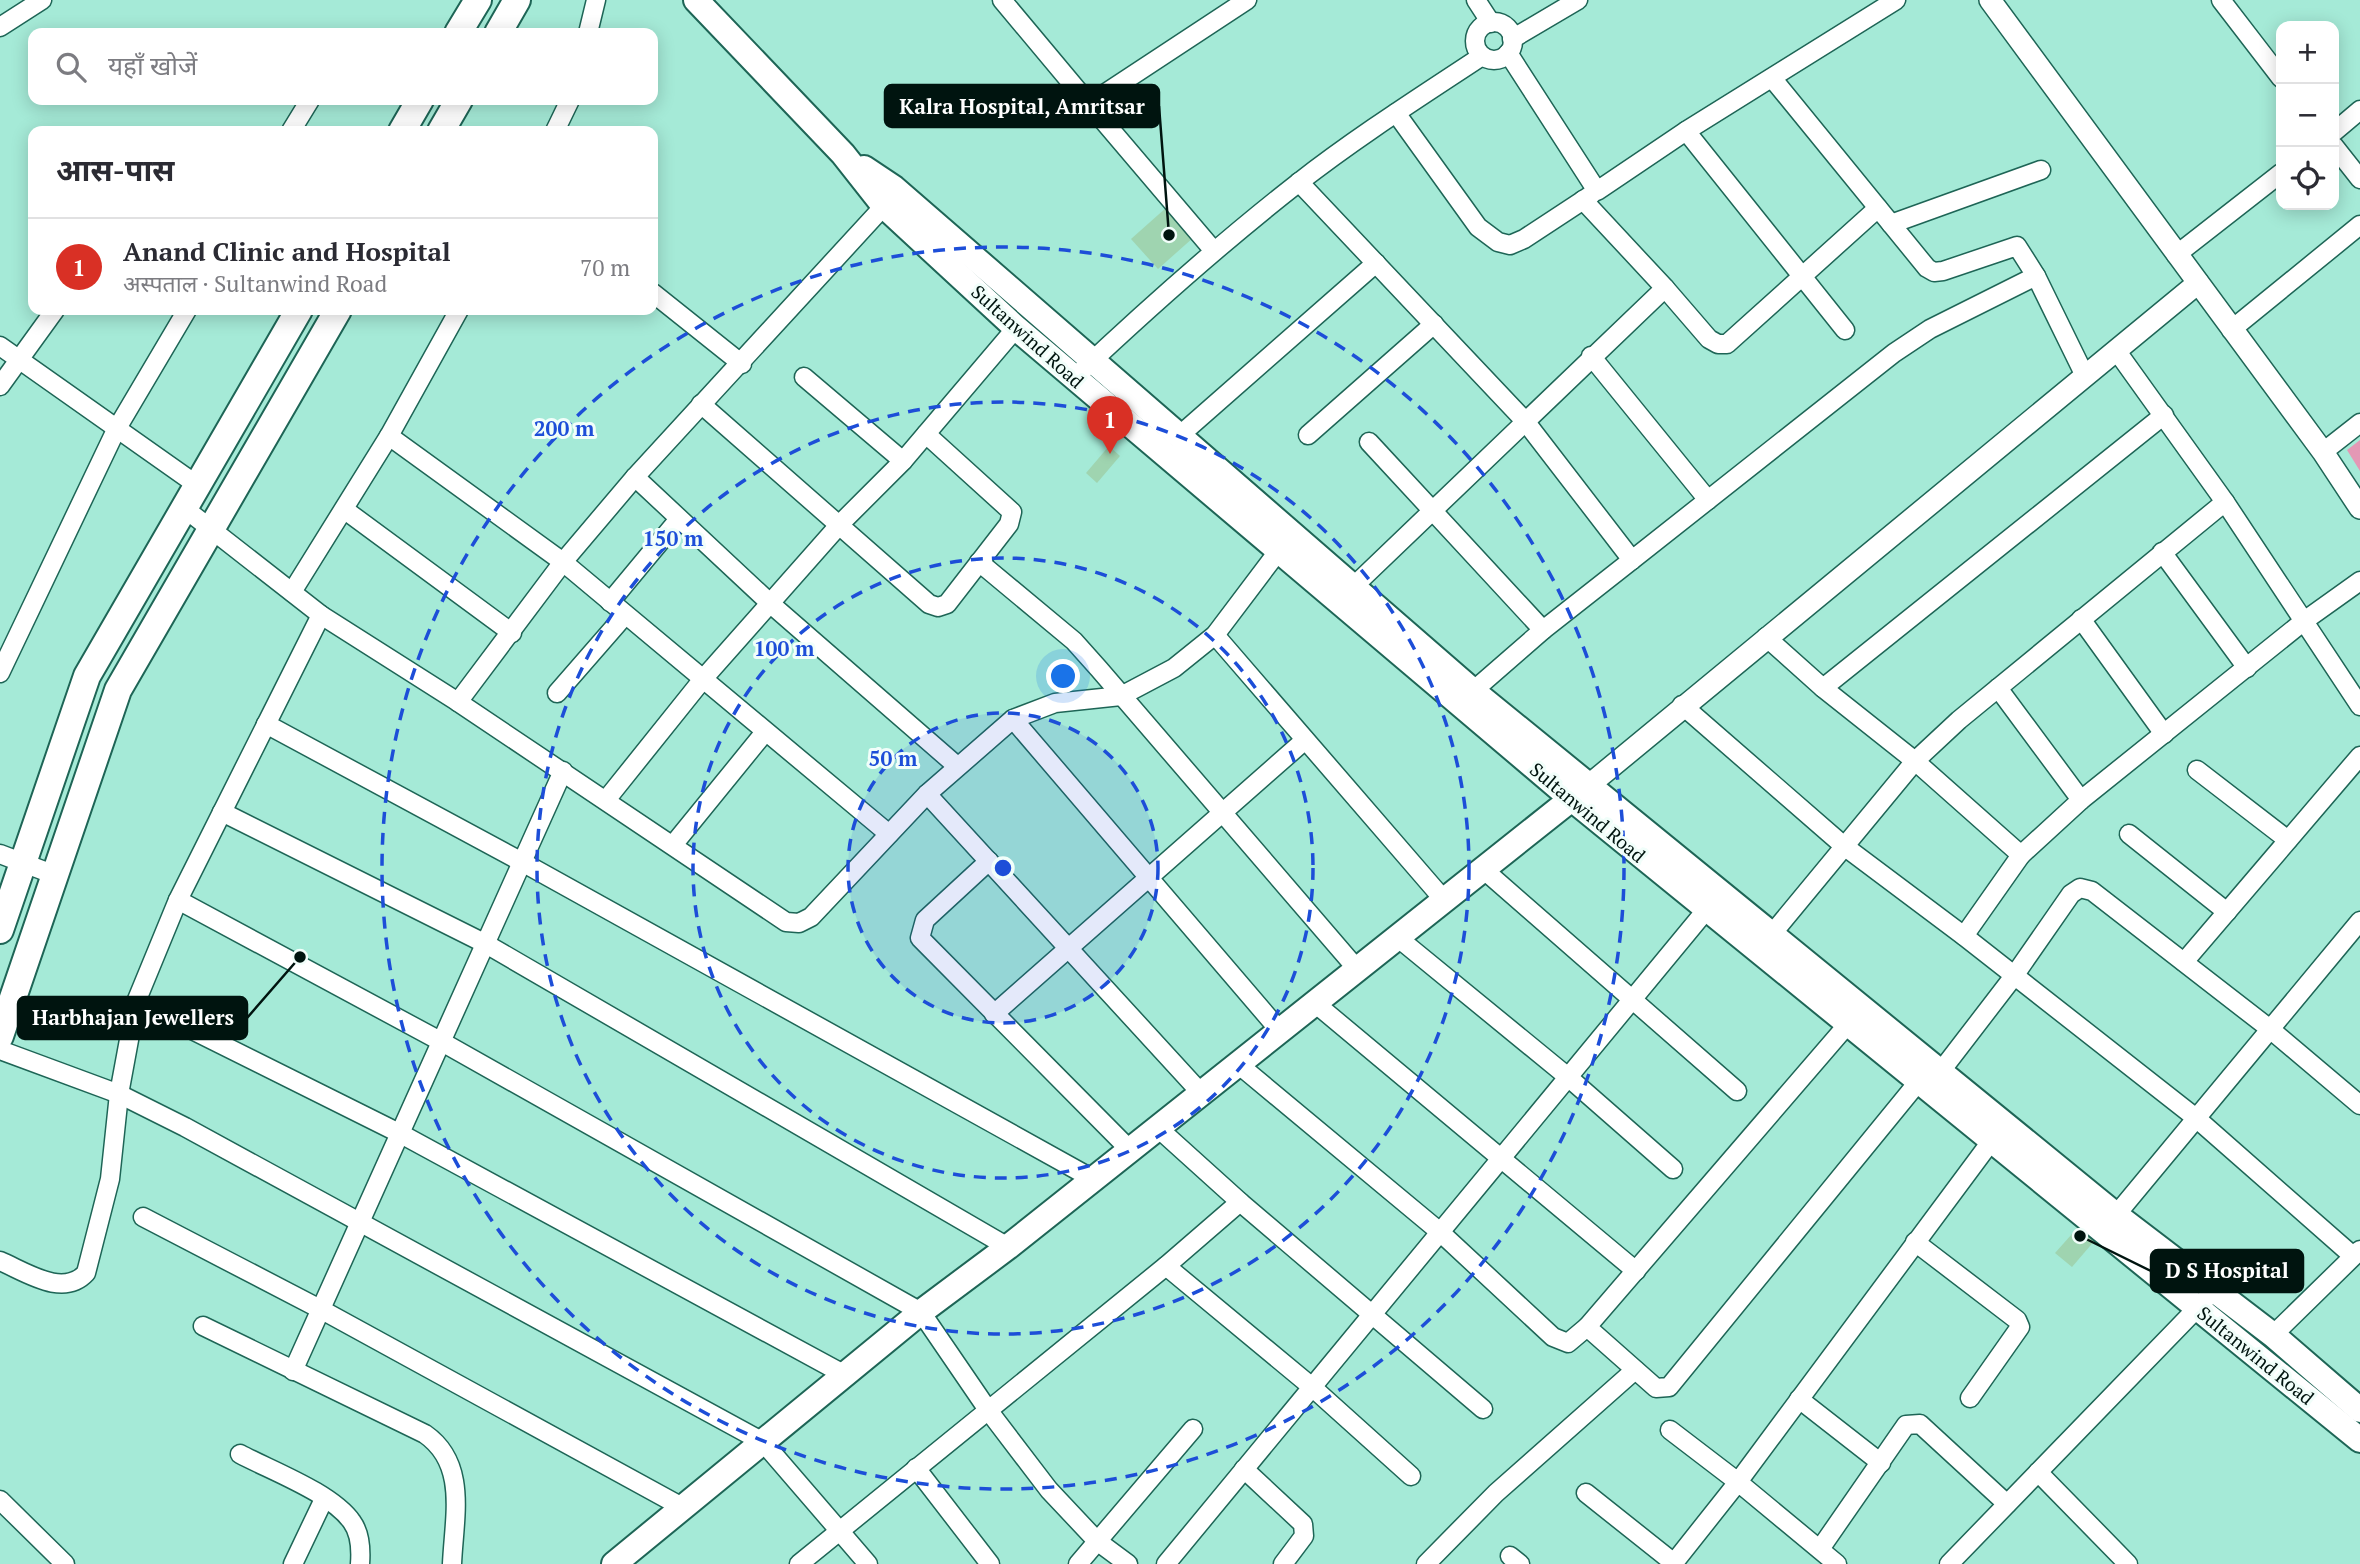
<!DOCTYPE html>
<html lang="hi">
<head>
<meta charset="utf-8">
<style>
  :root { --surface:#fff; --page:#f7f7f7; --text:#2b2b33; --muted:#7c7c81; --line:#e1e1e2; --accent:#d93025 }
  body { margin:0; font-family:"PT Serif","Noto Sans Devanagari",serif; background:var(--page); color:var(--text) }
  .controls { position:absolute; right:21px; top:21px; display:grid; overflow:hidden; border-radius:14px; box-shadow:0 4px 18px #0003 }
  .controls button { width:63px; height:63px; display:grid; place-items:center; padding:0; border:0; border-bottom:2px solid var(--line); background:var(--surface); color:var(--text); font:35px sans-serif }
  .you { position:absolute; left:1064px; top:677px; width:24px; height:24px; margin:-18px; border:5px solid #fff; border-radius:50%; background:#1a73e8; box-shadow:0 0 0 10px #1a73e833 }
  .badge { display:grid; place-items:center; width:46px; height:46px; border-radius:50%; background:var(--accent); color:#fff; font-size:23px; font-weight:700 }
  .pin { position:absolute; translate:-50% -58px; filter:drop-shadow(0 2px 4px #0008) }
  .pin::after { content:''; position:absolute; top:37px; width:24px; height:21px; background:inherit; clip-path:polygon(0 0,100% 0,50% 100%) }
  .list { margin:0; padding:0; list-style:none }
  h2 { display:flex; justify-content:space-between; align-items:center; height:91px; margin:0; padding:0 28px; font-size:30px }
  h2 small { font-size:23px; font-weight:400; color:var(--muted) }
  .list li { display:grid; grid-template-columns:46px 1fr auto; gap:21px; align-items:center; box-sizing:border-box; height:98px; padding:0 28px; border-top:2px solid var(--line) }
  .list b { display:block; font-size:26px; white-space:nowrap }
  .list p { margin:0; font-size:23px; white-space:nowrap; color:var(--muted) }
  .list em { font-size:23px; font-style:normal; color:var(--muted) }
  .icon { flex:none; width:38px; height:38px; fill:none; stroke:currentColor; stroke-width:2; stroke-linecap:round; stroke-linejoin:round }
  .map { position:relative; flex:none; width:2360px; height:1564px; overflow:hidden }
  .search { position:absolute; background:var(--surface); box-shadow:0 4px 18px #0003; left:28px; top:28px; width:630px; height:77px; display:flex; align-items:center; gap:18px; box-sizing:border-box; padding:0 24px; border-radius:14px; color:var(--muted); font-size:26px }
  .panel { position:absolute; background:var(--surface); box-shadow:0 4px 18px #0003; left:28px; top:126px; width:630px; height:189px; border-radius:14px }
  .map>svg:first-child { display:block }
  .green { fill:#e498b5 }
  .building { fill:#9fd4b0 }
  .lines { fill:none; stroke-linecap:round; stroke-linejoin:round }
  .minor-casing { stroke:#1e6556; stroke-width:21 }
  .tertiary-casing { stroke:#1e6556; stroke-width:24 }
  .secondary-casing { stroke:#1e6556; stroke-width:28 }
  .primary-casing { stroke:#1e6556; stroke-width:30 }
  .minor { stroke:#fff; stroke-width:18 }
  .tertiary { stroke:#fff; stroke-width:21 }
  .secondary { stroke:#fff; stroke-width:24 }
  .primary { stroke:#fff; stroke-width:26 }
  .ring { fill:none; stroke:#1d4ed8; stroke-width:3.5; stroke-dasharray:12 9 }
  .labels { text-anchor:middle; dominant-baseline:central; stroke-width:6; stroke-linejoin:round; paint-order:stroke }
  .street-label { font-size:19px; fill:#00140f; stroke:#f1fefa }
  .centre { fill:#1d4ed8; stroke:#f1fefa; stroke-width:3.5 }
  .ring-label { font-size:21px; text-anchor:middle; font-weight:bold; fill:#1d4ed8; stroke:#f1fefa; stroke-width:6; stroke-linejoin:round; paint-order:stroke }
  .leader { fill:none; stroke:#00140f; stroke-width:2.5 }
  .callout-dot { fill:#00140f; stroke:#f1fefa; stroke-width:2.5 }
  .callout { fill:#00140f; stroke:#00140f; stroke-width:2.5 }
  .callout-label { font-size:21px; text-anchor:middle; font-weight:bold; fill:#fff }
</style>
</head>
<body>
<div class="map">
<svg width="2360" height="1564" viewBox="0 0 2360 1564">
  <rect width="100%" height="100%" fill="#a5ead7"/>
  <path class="green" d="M2360,440v31l-13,-21z"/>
  <g class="building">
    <path d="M1167,207l27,30 -36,32 -27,-30z"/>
    <path d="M1109,446l11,10 -23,27 -11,-10z"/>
    <path d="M2080,1225l16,14 -24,28 -17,-14z"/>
  </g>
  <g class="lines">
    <defs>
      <g id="minor">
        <path d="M1002,0l87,104 158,-104"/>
        <path d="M1476,0l15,23"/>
        <path d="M2221,0l60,78"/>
        <circle cx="1494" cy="41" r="19"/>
        <path d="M0,27l42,-27"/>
        <path d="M588,33l8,-33"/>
        <path d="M1512,39l66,-39"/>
        <path d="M1508,53l89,138 89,-60 210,-131"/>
        <path d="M1772,78l155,190 7,4 9,-1 74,-25 19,30"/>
        <path d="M1089,104l125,147"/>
        <path d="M1396,113l82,114 20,15 12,3 14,-6 67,-44"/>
        <path d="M291,131l19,-31"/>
        <path d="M555,131l15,-31"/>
        <path d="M1686,131l159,199"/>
        <path d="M2334,132l26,-22"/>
        <path d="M2334,146l26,33"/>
        <path d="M1299,182l226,239 107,139 262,-207 36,-24 106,-53 49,100"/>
        <path d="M1891,224l150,-54"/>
        <path d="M2176,255l105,-82"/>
        <path d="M1665,288l44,51 9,5h9l151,-136"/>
        <path d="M653,293l89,71"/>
        <path d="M2231,330l129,-105"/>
        <path d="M0,346l197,139"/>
        <path d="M2116,350l109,152 135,204"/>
        <path d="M1591,356l117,144"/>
        <path d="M804,377l99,84"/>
        <path d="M1074,378c72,-68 146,-134 224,-195 59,-46 122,-86 184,-127"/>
        <path d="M0,386l55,-76"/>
        <path d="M701,404l228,200 9,3 9,-3 62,-80 3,-12 -86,-78"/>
        <path d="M1308,435l126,-111"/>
        <path d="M389,436l174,126 326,272"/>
        <path d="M1179,436l197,-173"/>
        <path d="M1369,442l174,188"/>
        <path d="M2323,452l37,-29"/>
        <path d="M635,477l137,128 185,161"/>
        <path d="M184,508l137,107 137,87 328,220 13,1 12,-6 116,-123 86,-75 42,-16 66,-7 53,-28 41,-33 71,-94"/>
        <path d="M345,510l167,123"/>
        <path d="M2162,552l85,116"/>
        <path d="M979,562l95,79 25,28 258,300"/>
        <path d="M1354,586l311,-298 -82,-88"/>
        <path d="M292,592l97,-156 70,-126"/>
        <path d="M610,602l69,-83"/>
        <path d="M2081,619l83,115"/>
        <path d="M1215,635l229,265"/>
        <path d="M1766,637l57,51 92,73 106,94 60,-55 223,-179 56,-40"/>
        <path d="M0,673l116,-243 71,-120"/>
        <path d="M1823,688l341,-273"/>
        <path d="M1998,688l83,112"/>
        <path d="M1473,691l70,-61 89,-70"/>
        <path d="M557,693l68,-78"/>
        <path d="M458,702l105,-140 72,-85 249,-271"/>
        <path d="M1682,705l162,141 120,90 232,182 157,138"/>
        <path d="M1013,719l267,312"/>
        <path d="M266,724l256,138 571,317"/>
        <path d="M2197,770l91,70"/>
        <path d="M927,794l274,299"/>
        <path d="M606,800l97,-121 138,-156 62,-62 113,-133"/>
        <path d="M222,812l264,132 522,303"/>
        <path d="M2129,834l98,78"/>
        <path d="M673,845l92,-113"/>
        <path d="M0,854l55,21"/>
        <path d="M989,861l-64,59 -5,18 210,212"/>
        <path d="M1483,869l254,222"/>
        <path d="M178,900l264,142 479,270 67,98 61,80 48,51 31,23"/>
        <path d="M1772,934l143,-173 44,-41 266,-218"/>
        <path d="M1964,936l57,-81"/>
        <path d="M1397,937l171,140 105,92"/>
        <path d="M2184,962l176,-206"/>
        <path d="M136,1002l265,132 446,242"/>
        <path d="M1316,1004l320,267"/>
        <path d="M994,1014l311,-274"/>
        <path d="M1848,1024l-261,303 69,61 13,-1 250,-306"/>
        <path d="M0,1050l119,44 66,33 578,315 105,122"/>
        <path d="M1238,1064l202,168 113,105 15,6 19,-16"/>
        <path d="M1941,1071l73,-95 57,-82 9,-6 12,3 178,138 90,76"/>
        <path d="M1158,1128l82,74 243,207"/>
        <path d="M2116,1215l244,-294"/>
        <path d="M143,1217l179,93 360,197"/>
        <path d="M1915,1242l102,78 3,7 -50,71"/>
        <path d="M0,1261c26,11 63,37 86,12l24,-94 9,-85 17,-92 42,-102 143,-285"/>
        <path d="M1166,1266l146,121 99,89"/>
        <path d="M203,1326l222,108c43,30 29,83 27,130"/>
        <path d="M2273,1335l87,-85"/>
        <path d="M293,1371l270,-600"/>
        <path d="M1799,1399l82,64"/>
        <path d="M1670,1430l68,52 260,-350"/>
        <path d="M240,1454c32,17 92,39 112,68 8,11 9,29 8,42"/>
        <path d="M916,1468l74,96"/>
        <path d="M1244,1469l59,55 1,12 -21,28"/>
        <path d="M2038,1472l90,92"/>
        <path d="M1586,1493l88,70"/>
        <path d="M0,1500l65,64"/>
        <path d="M1820,1549l86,-124 14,-1 87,80"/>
        <path d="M1510,1556l10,8"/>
        <path d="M293,1564l31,-65"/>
        <path d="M799,1564l367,-298 74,-64"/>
        <path d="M1078,1564l115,-135"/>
        <path d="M1166,1564l541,-655"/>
        <path d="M1426,1564l70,-71 139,-123"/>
        <path d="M1673,1564l65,-82 99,82"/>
        <path d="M1949,1564l256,-264"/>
      </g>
      <g id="tertiary">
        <path d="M1990,0l333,452 37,56"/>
        <path d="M1588,786l610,-503"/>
      </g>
      <g id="secondary">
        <path d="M696,0l147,154 41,52 132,122 556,471 788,641"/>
        <path d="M864,168l30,20 579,503 643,524 157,120 87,75"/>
        <path d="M614,1564l307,-252 87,-65 576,-458"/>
      </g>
      <g id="primary">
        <path d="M458,33l20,-33"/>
        <path d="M498,33l19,-33"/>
        <path d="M402,131l18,-31"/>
        <path d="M441,131l18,-31"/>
        <path d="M0,930l87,-254 212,-366"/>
        <path d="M0,1036l118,-346 220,-380"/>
      </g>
    </defs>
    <use href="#minor" class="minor-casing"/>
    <use href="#tertiary" class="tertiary-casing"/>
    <use href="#secondary" class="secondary-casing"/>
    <use href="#primary" class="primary-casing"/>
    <use href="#minor" class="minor"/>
    <use href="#tertiary" class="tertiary"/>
    <use href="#secondary" class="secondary"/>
    <use href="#primary" class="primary"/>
  </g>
  <circle cx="1003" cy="868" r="155" fill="#1d4ed8" fill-opacity=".12"/>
  <g class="ring">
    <circle cx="1003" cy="868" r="155"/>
    <circle cx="1003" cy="868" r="310"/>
    <circle cx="1003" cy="868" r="466"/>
    <circle cx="1003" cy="868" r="621"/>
  </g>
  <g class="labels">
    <g class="street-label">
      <text transform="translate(1028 336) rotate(42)">Sultanwind Road</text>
      <text transform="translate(1588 812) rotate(40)">Sultanwind Road</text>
      <text transform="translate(2256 1355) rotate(39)">Sultanwind Road</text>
    </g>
  </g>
  <circle cx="1003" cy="868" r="10" class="centre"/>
  <g class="ring-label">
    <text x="564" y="436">200 m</text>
    <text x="673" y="546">150 m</text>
    <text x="784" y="656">100 m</text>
    <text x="893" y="766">50 m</text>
  </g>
  <path class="leader" d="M1169 235L1159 106M300 957L247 1018M2080 1236L2151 1271"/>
  <g class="callout-dot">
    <circle cx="1169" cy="235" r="7"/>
    <circle cx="300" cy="957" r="7"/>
    <circle cx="2080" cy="1236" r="7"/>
  </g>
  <g class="callout">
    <rect x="885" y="85" width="274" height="42" rx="7"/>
    <rect x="18" y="997" width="229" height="42" rx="7"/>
    <rect x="2151" y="1250" width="152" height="42" rx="7"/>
  </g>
  <g class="callout-label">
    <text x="1022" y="114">Kalra Hospital, Amritsar</text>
    <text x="133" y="1025">Harbhajan Jewellers</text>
    <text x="2227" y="1278">D S Hospital</text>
  </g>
</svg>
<div class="controls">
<button>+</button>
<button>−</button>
<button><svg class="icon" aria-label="locate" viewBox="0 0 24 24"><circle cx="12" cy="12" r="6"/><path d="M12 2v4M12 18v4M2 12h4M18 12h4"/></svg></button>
</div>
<div class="you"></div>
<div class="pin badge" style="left:1110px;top:454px">1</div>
<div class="search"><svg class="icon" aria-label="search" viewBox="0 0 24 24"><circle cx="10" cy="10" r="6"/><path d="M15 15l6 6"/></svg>यहाँ खोजें</div>
<section class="panel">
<h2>आस-पास<small></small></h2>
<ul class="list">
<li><span class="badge">1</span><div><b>Anand Clinic and Hospital</b><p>अस्पताल · Sultanwind Road</p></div><em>70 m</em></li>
</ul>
</section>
</div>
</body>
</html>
